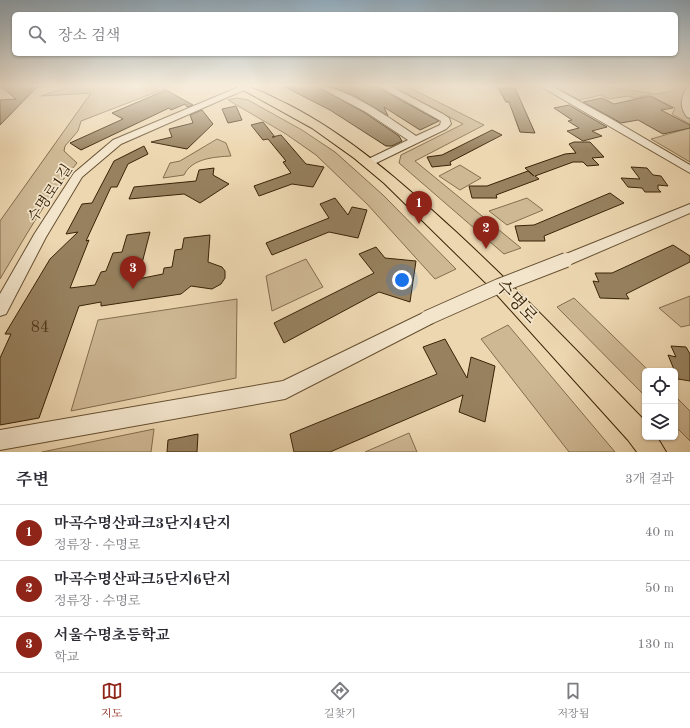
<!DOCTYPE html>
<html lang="ko">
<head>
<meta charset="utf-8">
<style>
  :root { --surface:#fff; --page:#f7f7f7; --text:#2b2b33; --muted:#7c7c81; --line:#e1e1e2; --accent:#8f2418 }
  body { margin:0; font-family:"Old Standard TT","Noto Serif KR",serif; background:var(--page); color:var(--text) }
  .controls { position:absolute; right:12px; bottom:12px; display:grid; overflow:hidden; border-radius:6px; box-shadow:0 1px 3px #0004 }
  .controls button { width:36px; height:36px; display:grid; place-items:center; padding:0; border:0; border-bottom:1px solid var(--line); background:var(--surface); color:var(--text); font:20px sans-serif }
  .you { position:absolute; left:402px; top:280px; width:14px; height:14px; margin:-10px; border:3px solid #fff; border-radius:50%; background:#1a73e8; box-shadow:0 0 0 6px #1a73e833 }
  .badge { display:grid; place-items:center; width:26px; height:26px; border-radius:50%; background:var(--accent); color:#fff; font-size:13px; font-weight:700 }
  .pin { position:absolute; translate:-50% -33px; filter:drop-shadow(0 1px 2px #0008) }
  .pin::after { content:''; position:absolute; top:21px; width:14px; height:12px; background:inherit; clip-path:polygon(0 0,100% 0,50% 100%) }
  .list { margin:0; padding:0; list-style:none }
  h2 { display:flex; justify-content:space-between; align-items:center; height:52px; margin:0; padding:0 16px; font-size:17px }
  h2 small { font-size:13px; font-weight:400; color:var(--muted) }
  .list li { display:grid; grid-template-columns:26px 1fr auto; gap:12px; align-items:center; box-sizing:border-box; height:56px; padding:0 16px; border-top:1px solid var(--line) }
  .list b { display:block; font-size:15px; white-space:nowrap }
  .list p { margin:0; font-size:13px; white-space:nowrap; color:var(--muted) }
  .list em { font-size:13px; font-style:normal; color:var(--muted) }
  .icon { flex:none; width:22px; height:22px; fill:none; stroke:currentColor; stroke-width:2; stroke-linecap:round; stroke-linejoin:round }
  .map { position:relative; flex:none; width:690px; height:452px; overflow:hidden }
  .search { position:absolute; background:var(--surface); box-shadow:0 1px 3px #0004; left:12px; right:12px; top:12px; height:44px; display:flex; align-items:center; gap:10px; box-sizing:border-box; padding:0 14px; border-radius:6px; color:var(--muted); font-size:15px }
  .sheet { height:220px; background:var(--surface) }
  nav { display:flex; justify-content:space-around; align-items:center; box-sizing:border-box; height:56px; border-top:1px solid var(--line); background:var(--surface); font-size:11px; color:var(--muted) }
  nav a { display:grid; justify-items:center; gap:2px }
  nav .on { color:var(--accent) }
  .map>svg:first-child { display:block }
  .green { fill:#ceb894; stroke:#846e4d }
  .building { fill:#97815f; stroke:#392306 }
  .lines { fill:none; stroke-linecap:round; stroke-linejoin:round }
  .minor-casing { stroke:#665031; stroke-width:2 }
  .major-casing { stroke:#392306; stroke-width:2 }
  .minor { fill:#f3e5cc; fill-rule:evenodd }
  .major { fill:#edd7b1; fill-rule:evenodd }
  .minor-bridge-casing { stroke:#665031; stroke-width:16; stroke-linecap:butt }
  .minor-bridge { stroke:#f3e5cc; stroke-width:14 }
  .labels { text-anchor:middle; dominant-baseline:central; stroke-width:3.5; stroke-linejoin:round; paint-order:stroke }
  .street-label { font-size:15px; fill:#392306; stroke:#f3e5cc }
  .near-number-label { font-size:16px; fill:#503a1c }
  .near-street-label { font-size:18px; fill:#392306; stroke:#f3e5cc }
</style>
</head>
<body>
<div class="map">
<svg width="690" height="452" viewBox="0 0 690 452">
  <rect width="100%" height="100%" fill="#edd7b1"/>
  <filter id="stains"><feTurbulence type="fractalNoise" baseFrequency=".005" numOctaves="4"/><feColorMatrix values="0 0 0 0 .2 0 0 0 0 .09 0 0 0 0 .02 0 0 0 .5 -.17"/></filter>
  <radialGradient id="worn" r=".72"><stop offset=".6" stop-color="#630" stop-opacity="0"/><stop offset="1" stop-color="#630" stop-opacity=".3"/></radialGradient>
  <g class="green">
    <path d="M72,86h100l-91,35 -3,10 -13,15 -1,5 13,12c-31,35 -53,76 -77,116v-58l91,-128 -50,3z"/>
    <path d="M388,86h18l78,39 -69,36 106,87 -17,6 -105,-91 2,-8 62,-31z"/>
    <path d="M553,86h49l53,8 14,-2 11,-6h10v38l-18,-10 3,-6 -26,-13 -15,3 -6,-2 -19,3 -8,-4 -21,5z"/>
    <path d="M237,98l11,2 54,30 33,22 48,43 73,74 -21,10 -68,-75 -51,-49 -30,-21 -58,-34z"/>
    <path d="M690,128v34l-39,-23z"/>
    <path d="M217,139l9,4 5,13c-16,1 -39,2 -47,19l-21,3 7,-15 10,-2z"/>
    <path d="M460,165l21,13 -21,12 -21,-14z"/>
    <path d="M527,198l16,12 -36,15 -18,-14z"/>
    <path d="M306,259l17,28 -51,24 -6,-35z"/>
    <path d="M690,296v29l-9,2 -22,-19z"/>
    <path d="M574,298l75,73h-4v25l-88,-89z"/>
    <path d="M237,299l-1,79 -165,33 27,-91z"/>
    <path d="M508,325l107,127h-46l-88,-113z"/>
    <path d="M675,396l15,15v30l-15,-15z"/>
    <path d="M154,429l-3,23h-109z"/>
    <path d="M409,433l8,19h-52z"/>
  </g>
  <g class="building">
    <path d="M0,86h38l-38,39v-25l16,-1z"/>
    <path d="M283,86h33l49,27 34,23 3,5 -10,5h-6l-56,-36z"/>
    <path d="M330,86h45l64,35 -19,9 -36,-23 4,9 -33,-20z"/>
    <path d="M498,88h17l20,45 -15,-1 -11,-30h-3z"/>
    <path d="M166,90l27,15 -6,2 -2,-3 -14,6 -2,-2 -88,42 -11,-7 53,-24 -11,-6z"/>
    <path d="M650,96l23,12 -12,2 29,15v3l-27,6 -25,-14 -17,3 -38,-21 19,-4 12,6z"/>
    <path d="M569,105l38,22 -15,4 10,5 -19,5 -16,-10 12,-3 -11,-7 4,-1 -18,-12z"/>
    <path d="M236,106l6,14 -14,3 -6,-14z"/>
    <path d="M202,110l11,14 -26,25 -36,-7 21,-5 -3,-8 24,-6 -3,-8z"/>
    <path d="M263,122l12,15h-3l9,-2 25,29 18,3 -11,20 -21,-3 -33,12 -5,-10 37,-13 -8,-11 3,-1 -18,-22 -5,1 -12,-15z"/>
    <path d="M492,130l10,5 -52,27 1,3 -19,2 -5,-10 15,-2z"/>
    <path d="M574,142h16l14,15 -12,1 7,7 -12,1 -4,-4h-10l-38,14 4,3 -43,16 1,3h-25l-3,-12h18l41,-15 6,5 -9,-8 40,-14 11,-1 -7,-9z"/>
    <path d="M144,146l4,8 -20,10 -11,23h-6l-25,54 3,-1 -19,48 25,-3 6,-13 5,-1 7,-18 9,-1 5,-17 23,-3 -12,47 25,-5 1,-6 8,-1 3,-17 7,-1 2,-11 26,-3 -2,27 14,5 3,4v7l-4,6 -9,5 -21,-3 -10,8 -80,12v-4l-22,4 -40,112 -39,7v-67l11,-24h-6l45,-75 28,-27 -12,2 16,-30 10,-1 22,-42z"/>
    <path d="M631,167l16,1 6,7 8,1 7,10 -10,-1v4l3,3h-16l-3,-4 -14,-1 -7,-9 19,1z"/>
    <path d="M214,168l-1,7 16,9 -29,19 -16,-9 -55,5 5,-12 62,-6 3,-11z"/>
    <path d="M610,193l14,10 -80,33 1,5h-26l-4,-15 19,-1z"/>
    <path d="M335,198l13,17 4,-8 15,3 -9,28 -29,-6 -57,23 -6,-12 63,-25 -9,-14z"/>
    <path d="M673,245l17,11v6l-64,32 3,5 -29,-1 -7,-17 6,1 -4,-9h17z"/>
    <path d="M376,247l9,11 31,3 -6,41 -31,-10 -95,51 -10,-20 100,-50 -15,-19z"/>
    <path d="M445,339l22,39 4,-21 24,9 -10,56 -26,-10 4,-17 -133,57h-36l-4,-18 147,-60 -14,-27z"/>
    <path d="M671,346l15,1 4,7v27l-12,-2 -10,-24 8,2z"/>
    <path d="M198,434l-1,18h-30l1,-12z"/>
  </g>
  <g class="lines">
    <defs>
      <g id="minor">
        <path d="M241,86h12l-132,58 -39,33 -36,60 -40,77 -6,2v-22l35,-61 39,-60 39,-33z"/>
        <path d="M317,86c28,0 76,34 99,50l24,-11 1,-4 -62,-35h11l53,28 6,4 2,6 -5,5 -74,36h-8l-1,-2 1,-2 44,-21 -42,-28z"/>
        <path d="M540,86h11l57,31 82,48v8z"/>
        <path d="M687,87h3v31l-3,-1c-8,-10 -6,-19 0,-30z"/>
        <path d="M690,204v9l-119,51 -5,1 -5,-1 -2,-4 2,-4z"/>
        <path d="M427,311l6,2 2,5 -2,5 -148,76 -285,51v-20l283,-49z"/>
      </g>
      <path id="major" d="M236,86c19,0 34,10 51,18 63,32 116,80 168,127 66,61 128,126 190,190v16h12l9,15h-29l-9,-12 -139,-154 -105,-103 -30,-25 -42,-30z"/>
    </defs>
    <use href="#minor" class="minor-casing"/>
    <use href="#major" class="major-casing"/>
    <use href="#minor" class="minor"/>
    <use href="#major" class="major"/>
    <defs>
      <path id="minor-bridge" d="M427,318l72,-32 67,-26"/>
    </defs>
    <use href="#minor-bridge" class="minor-bridge-casing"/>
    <use href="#minor-bridge" class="minor-bridge"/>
  </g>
  <linearGradient id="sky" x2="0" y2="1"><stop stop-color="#91aabb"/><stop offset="0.57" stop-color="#f7eddc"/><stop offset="1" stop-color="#f7eddc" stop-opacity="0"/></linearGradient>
  <rect width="690" height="150" fill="url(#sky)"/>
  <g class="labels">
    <g class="street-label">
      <text transform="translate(51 194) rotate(-56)">수명로1길</text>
    </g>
    <g class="near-number-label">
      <text x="40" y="328">84</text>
    </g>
    <g class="near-street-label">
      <text transform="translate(516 302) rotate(47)">수명로</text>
    </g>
  </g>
  <rect width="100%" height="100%" filter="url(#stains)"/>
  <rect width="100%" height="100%" fill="url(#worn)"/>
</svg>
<div class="controls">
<button><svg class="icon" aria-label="locate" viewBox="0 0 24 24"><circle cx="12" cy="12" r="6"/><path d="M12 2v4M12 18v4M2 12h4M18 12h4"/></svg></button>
<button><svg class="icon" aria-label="layers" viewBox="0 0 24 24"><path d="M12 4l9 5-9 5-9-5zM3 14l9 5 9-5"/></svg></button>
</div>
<div class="you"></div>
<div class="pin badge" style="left:419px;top:224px">1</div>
<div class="pin badge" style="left:486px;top:249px">2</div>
<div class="pin badge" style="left:133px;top:289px">3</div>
<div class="search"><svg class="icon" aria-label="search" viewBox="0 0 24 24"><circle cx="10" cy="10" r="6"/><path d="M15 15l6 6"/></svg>장소 검색</div>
</div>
<section class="sheet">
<h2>주변<small>3개 결과</small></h2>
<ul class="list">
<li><span class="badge">1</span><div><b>마곡수명산파크3단지4단지</b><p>정류장 · 수명로</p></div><em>40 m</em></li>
<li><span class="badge">2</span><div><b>마곡수명산파크5단지6단지</b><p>정류장 · 수명로</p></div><em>50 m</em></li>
<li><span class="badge">3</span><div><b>서울수명초등학교</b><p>학교</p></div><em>130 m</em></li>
</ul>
</section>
<nav>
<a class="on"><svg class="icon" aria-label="map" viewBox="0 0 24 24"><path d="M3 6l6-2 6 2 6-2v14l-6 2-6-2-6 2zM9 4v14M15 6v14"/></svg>지도</a>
<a><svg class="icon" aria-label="directions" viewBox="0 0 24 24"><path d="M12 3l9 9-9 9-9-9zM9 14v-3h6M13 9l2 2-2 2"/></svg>길찾기</a>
<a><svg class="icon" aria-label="saved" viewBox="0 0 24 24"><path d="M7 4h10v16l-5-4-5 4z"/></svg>저장됨</a>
</nav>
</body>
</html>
